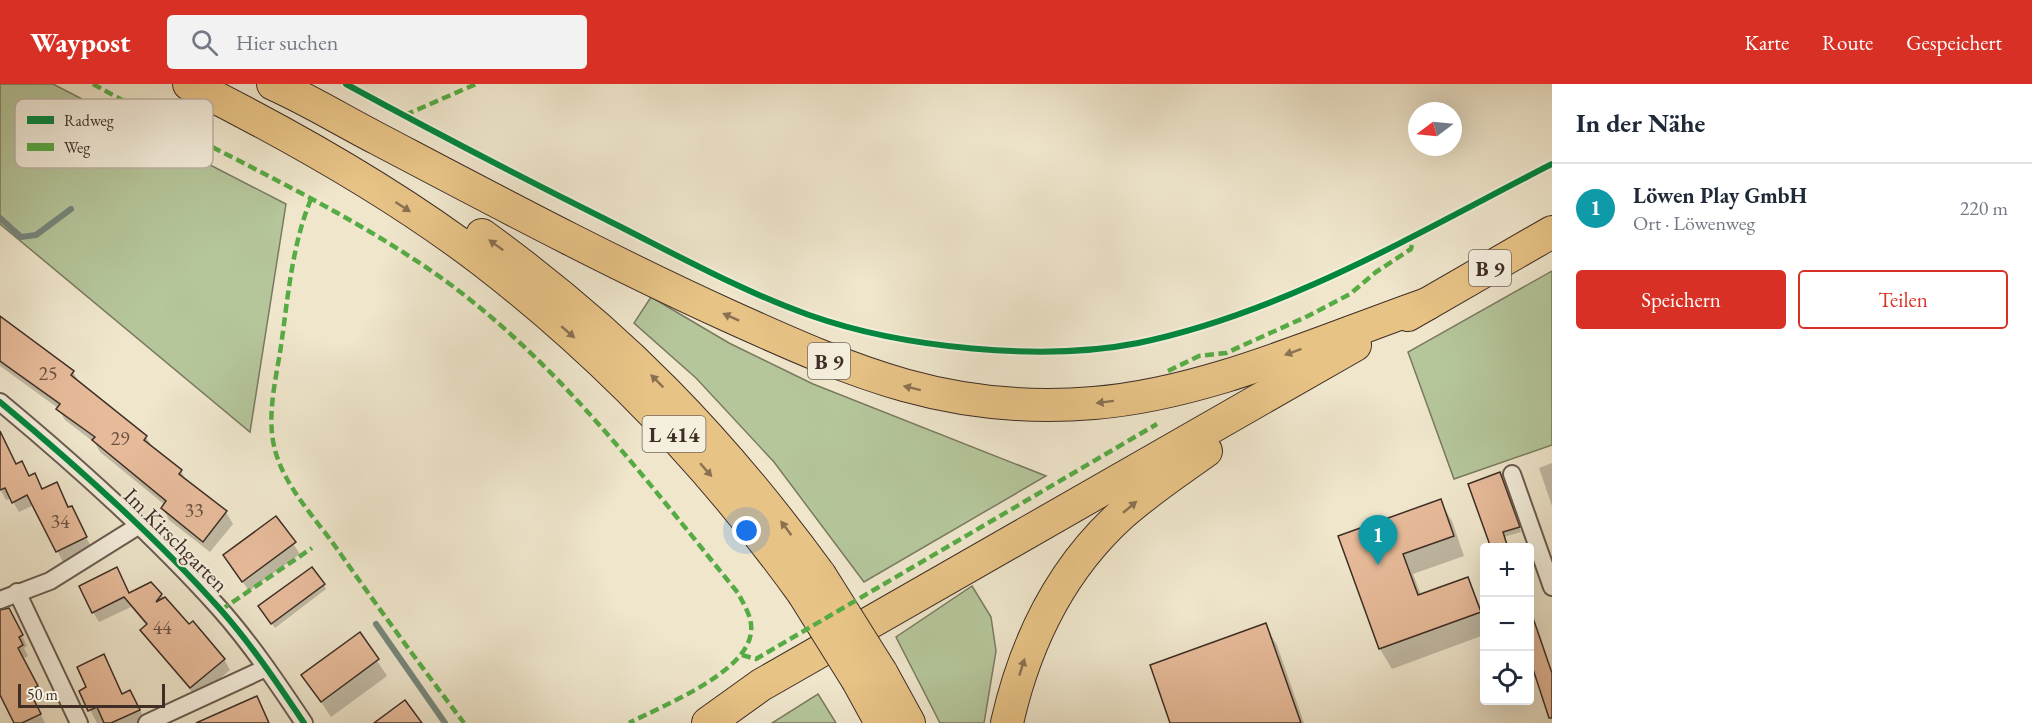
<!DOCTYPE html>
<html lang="de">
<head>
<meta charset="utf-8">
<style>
  :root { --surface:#fff; --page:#f2f2f3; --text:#1f2937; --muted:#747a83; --line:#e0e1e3; --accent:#d93025 }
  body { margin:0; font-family:"EB Garamond",serif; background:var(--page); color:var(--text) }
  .controls { position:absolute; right:18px; bottom:18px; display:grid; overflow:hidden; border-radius:6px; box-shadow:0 6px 24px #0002 }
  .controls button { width:54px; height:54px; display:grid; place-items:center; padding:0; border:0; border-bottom:2px solid var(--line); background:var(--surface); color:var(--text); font:30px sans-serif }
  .compass { position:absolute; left:1408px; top:18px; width:54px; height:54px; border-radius:50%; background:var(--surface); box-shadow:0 6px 24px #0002; rotate:254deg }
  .scale { position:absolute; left:18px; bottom:15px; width:147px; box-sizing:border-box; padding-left:6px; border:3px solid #3e2e26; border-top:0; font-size:16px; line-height:21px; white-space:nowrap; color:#3e2e26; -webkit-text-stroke:4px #f5efde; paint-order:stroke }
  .you { position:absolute; left:747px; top:447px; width:21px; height:21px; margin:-15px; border:4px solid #fff; border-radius:50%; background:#1a73e8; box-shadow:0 0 0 9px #1a73e833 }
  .badge { display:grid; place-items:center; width:39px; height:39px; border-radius:50%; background:var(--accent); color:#fff; font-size:20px; font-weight:700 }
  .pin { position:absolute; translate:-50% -50px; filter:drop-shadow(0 2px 3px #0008) }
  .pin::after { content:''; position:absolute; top:32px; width:21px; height:18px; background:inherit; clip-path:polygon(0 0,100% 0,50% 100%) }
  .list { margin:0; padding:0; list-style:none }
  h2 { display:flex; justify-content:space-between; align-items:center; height:78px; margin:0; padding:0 24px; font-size:26px }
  h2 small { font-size:20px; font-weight:400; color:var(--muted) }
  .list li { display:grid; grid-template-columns:39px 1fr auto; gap:18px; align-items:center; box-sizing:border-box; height:90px; padding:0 24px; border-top:2px solid var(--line) }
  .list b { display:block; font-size:22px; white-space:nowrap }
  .list p { margin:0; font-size:20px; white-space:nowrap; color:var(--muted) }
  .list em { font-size:20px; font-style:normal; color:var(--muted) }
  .actions { display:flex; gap:12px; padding:18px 24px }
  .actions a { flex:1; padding:14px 0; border:2px solid var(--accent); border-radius:6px; text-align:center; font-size:21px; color:var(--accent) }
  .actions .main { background:var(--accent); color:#fff }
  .icon { flex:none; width:33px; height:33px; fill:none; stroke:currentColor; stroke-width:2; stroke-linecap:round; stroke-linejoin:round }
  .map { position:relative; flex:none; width:1552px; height:639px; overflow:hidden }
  header { display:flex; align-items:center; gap:36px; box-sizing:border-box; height:84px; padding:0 30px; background:var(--accent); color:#fff }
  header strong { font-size:28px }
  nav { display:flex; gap:33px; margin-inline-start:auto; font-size:21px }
  .search { width:420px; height:54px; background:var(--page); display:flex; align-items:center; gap:15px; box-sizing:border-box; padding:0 21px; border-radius:6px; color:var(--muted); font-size:22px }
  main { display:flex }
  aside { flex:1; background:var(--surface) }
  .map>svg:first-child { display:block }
  .green { fill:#b5c69b; stroke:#7a7a60; stroke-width:1.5 }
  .shadow { fill:#0003 }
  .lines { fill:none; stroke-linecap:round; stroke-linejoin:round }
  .stream { stroke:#75867c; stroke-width:6 }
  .building { fill:#e7bb9a; stroke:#3e2e26; stroke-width:1.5 }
  .street-casing { stroke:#6a5c50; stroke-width:20 }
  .highway-casing { stroke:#3e2e26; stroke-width:34 }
  .street { stroke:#f5efde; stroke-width:16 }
  .highway { stroke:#e8c386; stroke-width:32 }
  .highway-bridge-casing { stroke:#3e2e26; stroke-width:34; stroke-linecap:butt }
  .highway-bridge { stroke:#e8c386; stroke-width:32 }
  .quiet { stroke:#55ab44; stroke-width:4.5; stroke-dasharray:9 4.5; stroke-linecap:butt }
  .cycleway-casing { stroke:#f5efde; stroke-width:10 }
  .cycleway { stroke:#00873e; stroke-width:6 }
  .oneway { fill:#8a7151 }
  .labels { text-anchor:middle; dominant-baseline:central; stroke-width:4.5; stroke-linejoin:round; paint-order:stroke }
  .number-label { font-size:20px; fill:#685143 }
  .shield { fill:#f5efde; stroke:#75685d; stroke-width:1.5 }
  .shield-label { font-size:21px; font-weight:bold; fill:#3e2e26 }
  .street-label { font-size:22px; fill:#3e2e26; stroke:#f5efde }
  .key { fill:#f5efde; stroke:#beb5a7; stroke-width:1.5 }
  .key-label { font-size:16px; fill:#3e2e26 }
</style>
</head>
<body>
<header>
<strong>Waypost</strong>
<div class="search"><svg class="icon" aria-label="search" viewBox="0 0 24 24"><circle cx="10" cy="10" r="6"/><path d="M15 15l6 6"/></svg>Hier suchen</div>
<nav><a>Karte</a><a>Route</a><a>Gespeichert</a></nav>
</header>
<main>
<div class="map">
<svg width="1552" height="639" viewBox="0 0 1552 639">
  <rect width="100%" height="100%" fill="#efe6cc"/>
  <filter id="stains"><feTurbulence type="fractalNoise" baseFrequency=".00333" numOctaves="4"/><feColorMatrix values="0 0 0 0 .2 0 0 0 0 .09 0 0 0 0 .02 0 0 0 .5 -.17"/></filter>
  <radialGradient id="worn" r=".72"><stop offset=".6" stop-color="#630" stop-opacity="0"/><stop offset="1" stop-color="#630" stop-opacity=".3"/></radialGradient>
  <g class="green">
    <path d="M0,0h53l233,120 -36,228 -250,-208z"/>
    <path d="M1552,187v174l-98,34 -46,-127z"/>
    <path d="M651,213l78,46 84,41 233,92 -182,106 -90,-120 -78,-84 -62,-55z"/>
    <path d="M972,502l19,31 5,34 -12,72h-44l-44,-86z"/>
    <path d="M818,610l18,29h-64z"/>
  </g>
  <g class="shadow">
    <path d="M0,236l73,52 7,12 66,53 7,11 28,23 6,11 39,30 7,12 -23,28 -41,-32 -6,-12 2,-3 -65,-53 -5,-9 -30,-23 -7,-12 -58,-42z"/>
    <path d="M0,363l43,43 19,4 30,54 -29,14 -29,-57 -15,7 -8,-14 -5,2 -6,-11z"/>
    <path d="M1552,379v43l-13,-38z"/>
    <path d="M1502,395l19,53 -17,5 -12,11z"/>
    <path d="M1440,417l12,20 12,35 -51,18 8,21 46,-17 17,36v21l-92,34 -12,-20 -40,-112z"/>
    <path d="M276,434l24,36 -51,37 -18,-26z"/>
    <path d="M324,501l2,4 -51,39 -12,-17z"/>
    <path d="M129,510l32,1 63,64 6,11 -33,28 -49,-58 -6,-10 5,-4 -16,-19 -32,15 -6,-10z"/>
    <path d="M1530,525l22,64v46l-22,-62z"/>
    <path d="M0,527l15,10 12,25 -3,2 4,8 -6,3 20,38 -8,4 11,22h-29l-16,-31z"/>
    <path d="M1265,541l12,20 27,78h-132z"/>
    <path d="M359,550l28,42 -56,41 -28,-42z"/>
    <path d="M104,572l19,39 16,12 7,16h-49l-16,-31 7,-4z"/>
  </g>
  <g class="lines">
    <g class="stream">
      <path d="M0,134l21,19 15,-2 35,-26"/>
      <path d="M376,540l69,99"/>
    </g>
  </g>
  <g class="building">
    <path d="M0,232l74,55 -3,4 76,61 -3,4 38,30 -3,4 48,37 -24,31 -42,-34 5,-7 -74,-61 3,-3 -39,-28 4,-5 -60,-43z"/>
    <path d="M0,347l16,33 6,-3 7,15 6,-3 7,16 15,-7 11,25 4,-1 15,31 -31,15 -29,-57 -15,8 -7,-15 -5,2z"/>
    <path d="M1500,388l20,55 -17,5 5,16h-17l-23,-64z"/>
    <path d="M1441,415l13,37 -51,18 15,41 50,-18 13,35 -102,37 -41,-113z"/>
    <path d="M276,432l20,26 -54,40 -19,-27z"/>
    <path d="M117,483l12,26 22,-11 11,12 -6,8 9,-5 24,27 4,-3 32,38 -35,29 -50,-58 7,-6 -23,-27 -32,16 -13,-27z"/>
    <path d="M312,483l13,17 -54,40 -13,-18z"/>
    <path d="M9,524l14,27 -4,2 4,8 -5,3 20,38 -9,4 12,24 -19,9h-8l-14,-28v-85z"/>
    <path d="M1532,531l20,58v45h-3l-19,-58v-44z"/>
    <path d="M1266,539l35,100h-131l-20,-58z"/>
    <path d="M360,548l19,27 -58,43 -20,-27z"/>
    <path d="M104,570l18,40 8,-4 10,20 -29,13h-7l-7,-16 -9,4 -9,-20 7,-4 -9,-20z"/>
    <path d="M257,612l12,27h-73z"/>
    <path d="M405,616l17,23h-48z"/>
  </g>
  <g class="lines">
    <defs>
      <g id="street">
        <path d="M0,318c77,64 153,132 220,207 31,35 58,75 84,114"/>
        <path d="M1512,390l40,113"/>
        <path d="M17,508l62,131"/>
        <path d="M0,516l50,-19 88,-55"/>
        <path d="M147,639l119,-55"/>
      </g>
      <g id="highway">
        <path d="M189,0c100,50 205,109 294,177 123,95 229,206 320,332"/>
        <path d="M273,0c36,16 70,37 105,55 116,61 232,123 351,177 126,57 222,99 365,87 112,-9 227,-62 333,-99"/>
        <path d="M482,151c138,100 238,203 338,340"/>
        <path d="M1408,231l144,-83"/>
        <path d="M881,588l28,51"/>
        <path d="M858,597l23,42"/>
        <path d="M708,639l53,-38 594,-340"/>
        <path d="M1007,639c18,-80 53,-153 115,-209 26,-23 56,-43 84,-63"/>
      </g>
    </defs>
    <use href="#street" class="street-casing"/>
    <use href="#highway" class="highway-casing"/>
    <use href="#street" class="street"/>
    <use href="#highway" class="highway"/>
    <defs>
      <g id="highway-bridge">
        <path d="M820,491l61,97"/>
        <path d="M803,509l55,88"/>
      </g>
    </defs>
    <use href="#highway-bridge" class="highway-bridge-casing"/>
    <use href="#highway-bridge" class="highway-bridge"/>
    <g class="quiet">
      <path d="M93,0c112,63 234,115 340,188 121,84 213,208 305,321 6,12 15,25 13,39 -4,41 -89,74 -122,91"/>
      <path d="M405,31l71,-31"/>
      <path d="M311,115c-19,46 -23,98 -30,147 -5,33 -15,71 -6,104 9,35 39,67 60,96 42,60 85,119 129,177"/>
      <path d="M1168,287l31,-15 27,-3 82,-37 42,-22 26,-22 35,-23 2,-10 4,-4"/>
      <path d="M221,526l91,-62"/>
      <path d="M742,571l14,4 401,-235"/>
    </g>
    <defs>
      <g id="cycleway">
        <path d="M346,0c86,47 173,92 261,136 66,33 132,70 202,95 93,33 233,47 329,28 146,-30 283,-112 414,-179"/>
        <path d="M0,318c77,64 153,132 220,207 31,35 58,75 84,114"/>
      </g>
    </defs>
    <use href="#cycleway" class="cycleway-casing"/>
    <use href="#cycleway" class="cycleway"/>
  </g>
  <defs><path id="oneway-solid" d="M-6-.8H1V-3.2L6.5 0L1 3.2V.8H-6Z" transform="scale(1.5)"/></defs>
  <g class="oneway">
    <use href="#oneway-solid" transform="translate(403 123) rotate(33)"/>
    <use href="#oneway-solid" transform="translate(496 161) rotate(-144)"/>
    <use href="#oneway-solid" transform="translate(731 233) rotate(-156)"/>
    <use href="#oneway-solid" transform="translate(568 248) rotate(41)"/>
    <use href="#oneway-solid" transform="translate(1293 268) rotate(160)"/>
    <use href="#oneway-solid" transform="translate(657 297) rotate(-135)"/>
    <use href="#oneway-solid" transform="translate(912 304) rotate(-166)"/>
    <use href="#oneway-solid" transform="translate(1105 318) rotate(173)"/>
    <use href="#oneway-solid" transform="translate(706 386) rotate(49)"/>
    <use href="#oneway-solid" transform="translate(1130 423) rotate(-40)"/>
    <use href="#oneway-solid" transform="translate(786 444) rotate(-127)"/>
    <use href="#oneway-solid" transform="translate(1022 583) rotate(-72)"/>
  </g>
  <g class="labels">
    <g class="number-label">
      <text x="48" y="289">25</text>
      <text x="120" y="354">29</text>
      <text x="194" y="426">33</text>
      <text x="60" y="437">34</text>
      <text x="162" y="543">44</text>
    </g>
    <g class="shield">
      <rect x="1469" y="166" width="42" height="36" rx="4.5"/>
      <rect x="808" y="259" width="42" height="36" rx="4.5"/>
      <rect x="642.5" y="332" width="63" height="36" rx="4.5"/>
    </g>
    <g class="shield-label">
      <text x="1490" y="184">B 9</text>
      <text x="829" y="277">B 9</text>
      <text x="674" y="350">L 414</text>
    </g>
    <g class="street-label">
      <text transform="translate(176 456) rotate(45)">Im Kirschgarten</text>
    </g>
  </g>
  <rect x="15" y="15" width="198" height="69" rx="9" class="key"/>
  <rect x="27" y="32" width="27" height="8" fill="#00873e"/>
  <rect x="27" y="59" width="27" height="8" fill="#55ab44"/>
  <g class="key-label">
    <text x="64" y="42">Radweg</text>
    <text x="64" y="69">Weg</text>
  </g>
  <rect width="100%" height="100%" filter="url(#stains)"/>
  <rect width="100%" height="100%" fill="url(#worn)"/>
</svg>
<div class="controls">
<button>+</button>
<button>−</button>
<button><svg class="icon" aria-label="locate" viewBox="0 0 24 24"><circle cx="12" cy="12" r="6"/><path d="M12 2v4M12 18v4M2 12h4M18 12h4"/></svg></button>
</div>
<svg class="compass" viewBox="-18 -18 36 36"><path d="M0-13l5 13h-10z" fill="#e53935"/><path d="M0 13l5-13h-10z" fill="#747a83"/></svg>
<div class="scale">50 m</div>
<div class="you"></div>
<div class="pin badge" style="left:1378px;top:481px;background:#0f9aa8">1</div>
</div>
<aside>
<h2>In der Nähe<small></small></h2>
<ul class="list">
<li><span class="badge" style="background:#0f9aa8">1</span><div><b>Löwen Play GmbH</b><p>Ort · Löwenweg</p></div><em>220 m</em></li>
</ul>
<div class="actions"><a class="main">Speichern</a><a>Teilen</a></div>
</aside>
</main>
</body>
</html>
